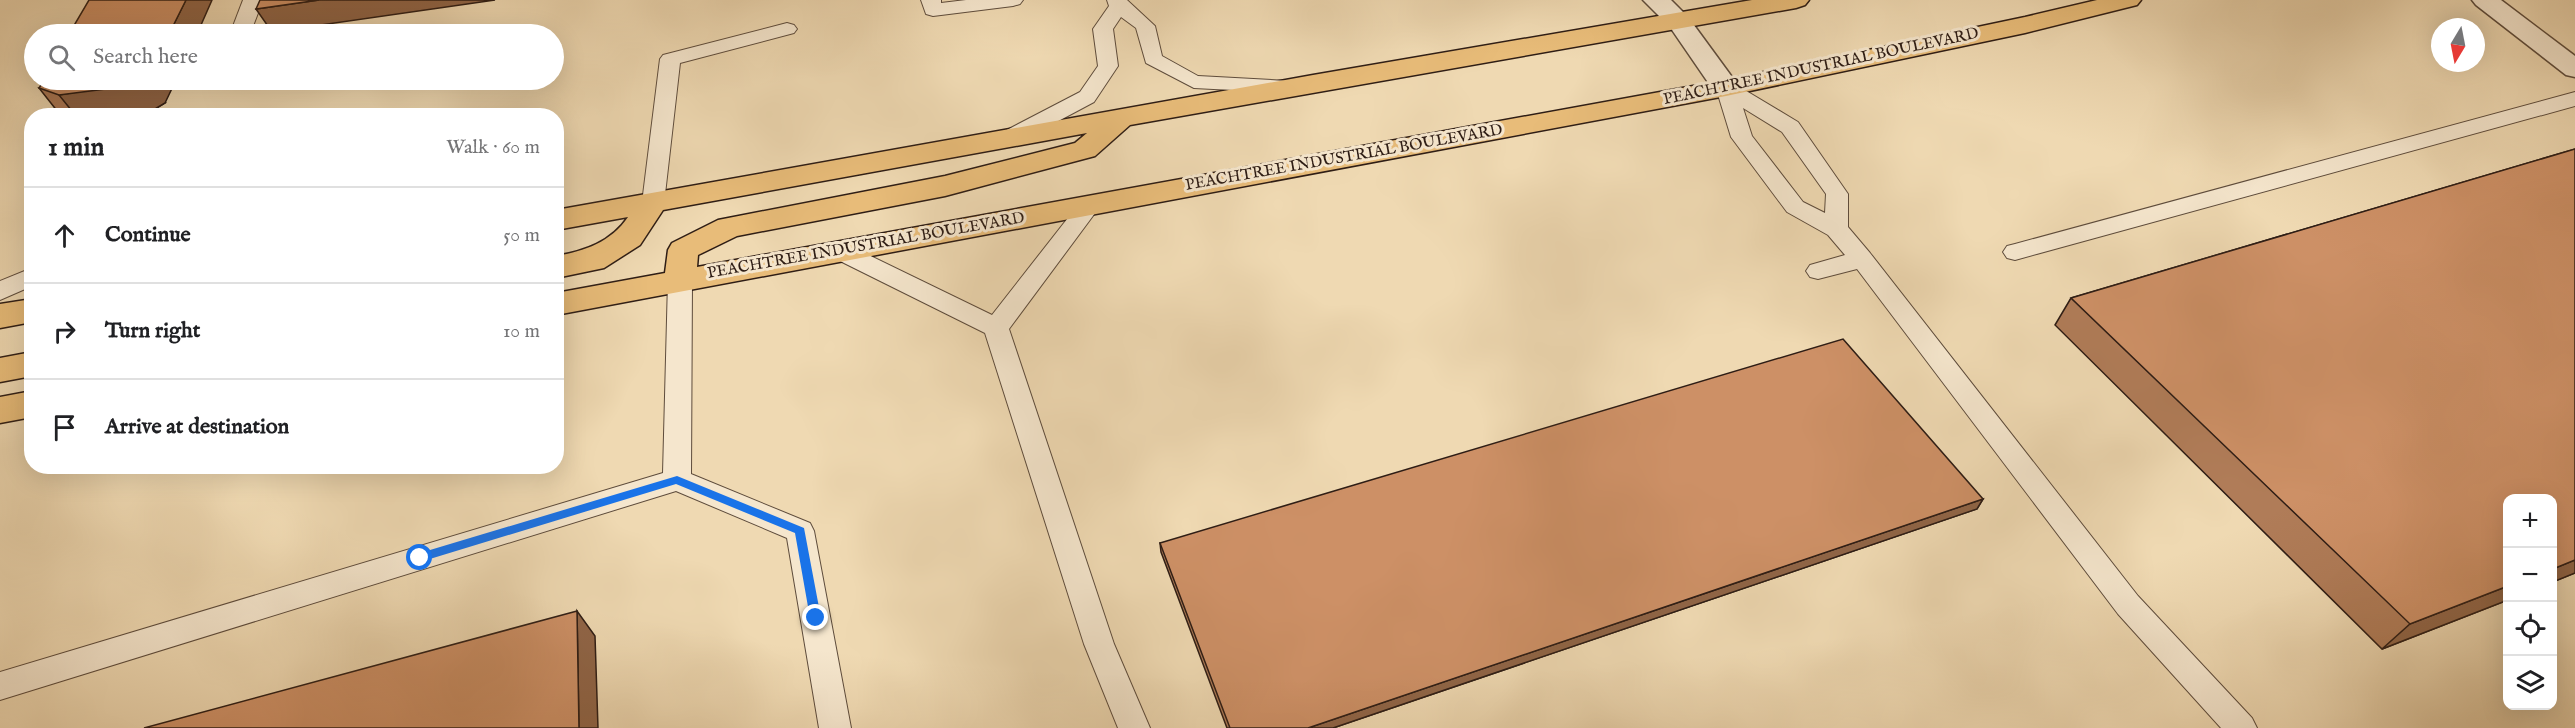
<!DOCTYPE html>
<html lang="en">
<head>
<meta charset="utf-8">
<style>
  :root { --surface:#fff; --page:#f2f2f2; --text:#202124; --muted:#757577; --line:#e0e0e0 }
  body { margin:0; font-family:"IM FELL English",serif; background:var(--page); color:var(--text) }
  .controls { position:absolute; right:18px; bottom:18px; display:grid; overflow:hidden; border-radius:12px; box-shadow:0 6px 24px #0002 }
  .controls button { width:54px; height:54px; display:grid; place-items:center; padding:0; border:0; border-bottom:2px solid var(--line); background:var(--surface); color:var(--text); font:30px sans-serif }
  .compass { position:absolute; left:2431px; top:18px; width:54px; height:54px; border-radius:50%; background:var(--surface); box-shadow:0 6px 24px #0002; rotate:190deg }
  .stop { position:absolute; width:18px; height:18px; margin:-14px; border:4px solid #1a73e8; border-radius:50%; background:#fff }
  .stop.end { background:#1a73e8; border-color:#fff; box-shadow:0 2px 6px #0008 }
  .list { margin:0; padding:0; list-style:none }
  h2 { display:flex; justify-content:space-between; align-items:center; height:78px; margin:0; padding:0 24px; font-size:26px }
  h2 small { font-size:20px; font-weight:400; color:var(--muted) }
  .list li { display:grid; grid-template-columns:39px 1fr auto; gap:18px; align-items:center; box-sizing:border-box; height:96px; padding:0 24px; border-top:2px solid var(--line) }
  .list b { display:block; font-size:22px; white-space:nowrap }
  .list em { font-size:20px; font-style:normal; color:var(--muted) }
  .icon { flex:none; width:33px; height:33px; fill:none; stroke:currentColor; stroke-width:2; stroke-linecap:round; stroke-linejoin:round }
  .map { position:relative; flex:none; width:2575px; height:728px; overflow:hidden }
  .search { position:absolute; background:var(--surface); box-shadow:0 6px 24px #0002; left:24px; top:24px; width:540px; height:66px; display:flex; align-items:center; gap:15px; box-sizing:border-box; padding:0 21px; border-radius:33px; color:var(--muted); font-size:22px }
  .panel { position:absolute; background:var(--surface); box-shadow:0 6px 24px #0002; left:24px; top:108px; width:540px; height:366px; border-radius:24px }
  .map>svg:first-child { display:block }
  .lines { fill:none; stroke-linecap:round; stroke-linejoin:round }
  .service-casing { stroke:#5e4c3c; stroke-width:2 }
  .minor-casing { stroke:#5e4c3c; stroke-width:3 }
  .trunk-casing { stroke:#2e1d15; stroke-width:3 }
  .service { fill:#f5e6cd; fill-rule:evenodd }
  .minor { fill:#f5e6cd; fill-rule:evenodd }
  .trunk { fill:#e8bc79; fill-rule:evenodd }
  .wall { fill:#b07c58; stroke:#2e1d15; stroke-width:1.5 }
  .shaded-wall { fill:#906547; stroke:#2e1d15; stroke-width:1.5 }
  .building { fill:#cd9066; stroke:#2e1d15; stroke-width:1.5 }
  .route { fill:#1a73e8 }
  .labels { text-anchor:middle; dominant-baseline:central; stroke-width:6; stroke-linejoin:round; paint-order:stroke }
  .street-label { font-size:16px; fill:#2e1d15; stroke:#f5e6cd }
</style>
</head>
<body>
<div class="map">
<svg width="2575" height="728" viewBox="0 0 2575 728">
  <rect width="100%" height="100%" fill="#efd9b2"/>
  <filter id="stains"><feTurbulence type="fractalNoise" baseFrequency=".00333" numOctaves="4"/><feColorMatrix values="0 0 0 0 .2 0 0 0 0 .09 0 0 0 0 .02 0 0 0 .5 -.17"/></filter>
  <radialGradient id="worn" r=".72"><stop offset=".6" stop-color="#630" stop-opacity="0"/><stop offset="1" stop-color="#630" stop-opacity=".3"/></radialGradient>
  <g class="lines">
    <defs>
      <g id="service">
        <path d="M243,0h20l-13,34h-20z"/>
        <path d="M921,0h20v3l25,-3h57l-3,4 -7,2 -80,10 -7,-2z"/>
        <path d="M1107,0h20l28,26 7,30 36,20 91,5 7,1 3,5 -3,5 -7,1 -95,-5 -48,-25 -10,-35 -15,-11 -8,12 5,37 -24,36 -75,40 -8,2 -8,-2 -3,-5 3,-5 77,-40 18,-26 -5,-37 16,-23z"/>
        <path d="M787,23l7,2 3,4 -3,4 -114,30 -16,140 -3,5 -8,3 -8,-3 -3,-5 18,-144 3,-4z"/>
        <path d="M1726,82l7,1 65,39 50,72v33l22,26 268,343 114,122 5,10h-36l-103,-114 -261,-345 -39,10 -8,-2 -4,-6 4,-6 35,-10 -17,-20 -41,-23 -56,-75 -15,-49 3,-5zM1743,108l39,24 44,62 -1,19 -22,-11 -51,-66z"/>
        <path d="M2575,92v14l-560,154 -8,-2 -4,-6 4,-6 8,-2z"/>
        <path d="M1090,197l8,3 3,5 -92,124 105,315 36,84h-32l-34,-84 -99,-311 -153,-76 -4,-6 4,-6 8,-2 8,2 144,70 90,-115z"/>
        <path d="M32,268v18l-32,14v-19z"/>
        <path d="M680,273l9,2 3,6 -1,193 119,49 4,8 37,197h-32l-32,-190 -111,-47 -676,209v-28l663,-199 5,-192 3,-6z"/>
      </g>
      <g id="minor">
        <path d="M1643,0h28l17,17 52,71 -4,6 -10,2 -10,-2 -46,-67z"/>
        <path d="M2472,0h29l74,56v21l-9,-2 -90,-70z"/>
      </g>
      <g id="trunk">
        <path d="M1752,0h57l-4,5 -9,3 -666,117 -35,31 -150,40 -208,40 -39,19 -1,12 1029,-187 299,-63 72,-17h44l-4,5 -112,28 -299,63 -1170,219v-22l109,-20 3,-23 4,-7 46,-23 227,-44 130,-33 12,-10 -424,77 -23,35 -36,23 -48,10v-22c29,-5 55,-14 72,-39l-72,13v-20l757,-135z"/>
        <path d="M32,299v23l-32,6v-24z"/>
        <path d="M32,352v24l-32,6v-24z"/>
        <path d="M32,391v26l-32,6v-26z"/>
      </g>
    </defs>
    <use href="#service" class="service-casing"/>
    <use href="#minor" class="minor-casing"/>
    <use href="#trunk" class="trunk-casing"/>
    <use href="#service" class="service"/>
    <use href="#minor" class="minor"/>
    <use href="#trunk" class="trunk"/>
  </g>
  <g class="wall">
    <path d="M39,88l126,15 -10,6 -52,7h-34l-11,-4z"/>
    <path d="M2575,149v424l-22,9v-84l-45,102 -126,49 -327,-324 16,-27z"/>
    <path d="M1983,499l-6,10 -644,219h-106l-66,-176 -1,-9z"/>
  </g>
  <g class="shaded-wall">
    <path d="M186,0h26l-15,34h-28z"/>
    <path d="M319,0h176l-223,32 -16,-23z"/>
    <path d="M147,80h29l-11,23 -10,6 -52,7h-27l-17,-21z"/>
    <path d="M1983,499l-6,10 -644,219h-25z"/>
    <path d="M2575,560v13l-22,9v-13z"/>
    <path d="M2508,586v14l-126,49 28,-25z"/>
    <path d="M577,611l18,25 3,92h-19z"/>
  </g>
  <g class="building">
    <path d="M89,0h97l-17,34h-100z"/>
    <path d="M260,0h59l-63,9z"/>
    <path d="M44,80h103l-10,5 -78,10 -20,-7z"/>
    <path d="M2575,149v411l-22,9v-71h-45v88l-98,38 -339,-326z"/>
    <path d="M1843,339l140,160 -675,229h-78l-70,-185z"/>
    <path d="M577,611l2,117h-435z"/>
  </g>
  <path class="route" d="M677,476l127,52 17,90 -1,4 -4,1 -6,-5 -15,-85 -119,-49 -256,78 -6,-4 6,-5z"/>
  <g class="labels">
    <g class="street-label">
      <text transform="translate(1821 67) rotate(-12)">PEACHTREE INDUSTRIAL BOULEVARD</text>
      <text transform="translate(1344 158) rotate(-10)">PEACHTREE INDUSTRIAL BOULEVARD</text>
      <text transform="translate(866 246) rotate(-10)">PEACHTREE INDUSTRIAL BOULEVARD</text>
    </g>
  </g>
  <rect width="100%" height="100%" filter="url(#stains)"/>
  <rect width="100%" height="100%" fill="url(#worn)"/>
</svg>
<div class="controls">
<button>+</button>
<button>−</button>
<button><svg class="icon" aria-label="locate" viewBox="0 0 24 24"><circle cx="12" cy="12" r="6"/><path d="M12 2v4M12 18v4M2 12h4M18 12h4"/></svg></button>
<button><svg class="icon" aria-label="layers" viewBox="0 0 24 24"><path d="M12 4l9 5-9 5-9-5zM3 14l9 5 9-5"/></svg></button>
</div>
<svg class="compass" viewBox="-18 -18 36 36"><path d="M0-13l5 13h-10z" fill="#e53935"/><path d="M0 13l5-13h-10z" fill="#757577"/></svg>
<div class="stop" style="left:420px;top:558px"></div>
<div class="stop end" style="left:816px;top:618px"></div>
<div class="search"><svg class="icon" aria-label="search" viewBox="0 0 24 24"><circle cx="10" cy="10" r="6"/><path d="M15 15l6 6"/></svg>Search here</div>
<section class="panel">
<h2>1 min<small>Walk · 60 m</small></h2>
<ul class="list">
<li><svg class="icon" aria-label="ahead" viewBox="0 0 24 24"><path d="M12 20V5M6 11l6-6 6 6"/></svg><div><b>Continue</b></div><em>50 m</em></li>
<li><svg class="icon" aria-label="right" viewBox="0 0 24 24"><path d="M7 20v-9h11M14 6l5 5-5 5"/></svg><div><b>Turn right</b></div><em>10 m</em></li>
<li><svg class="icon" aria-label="arrive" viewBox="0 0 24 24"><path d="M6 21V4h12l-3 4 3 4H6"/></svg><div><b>Arrive at destination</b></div></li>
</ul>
</section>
</div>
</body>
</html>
